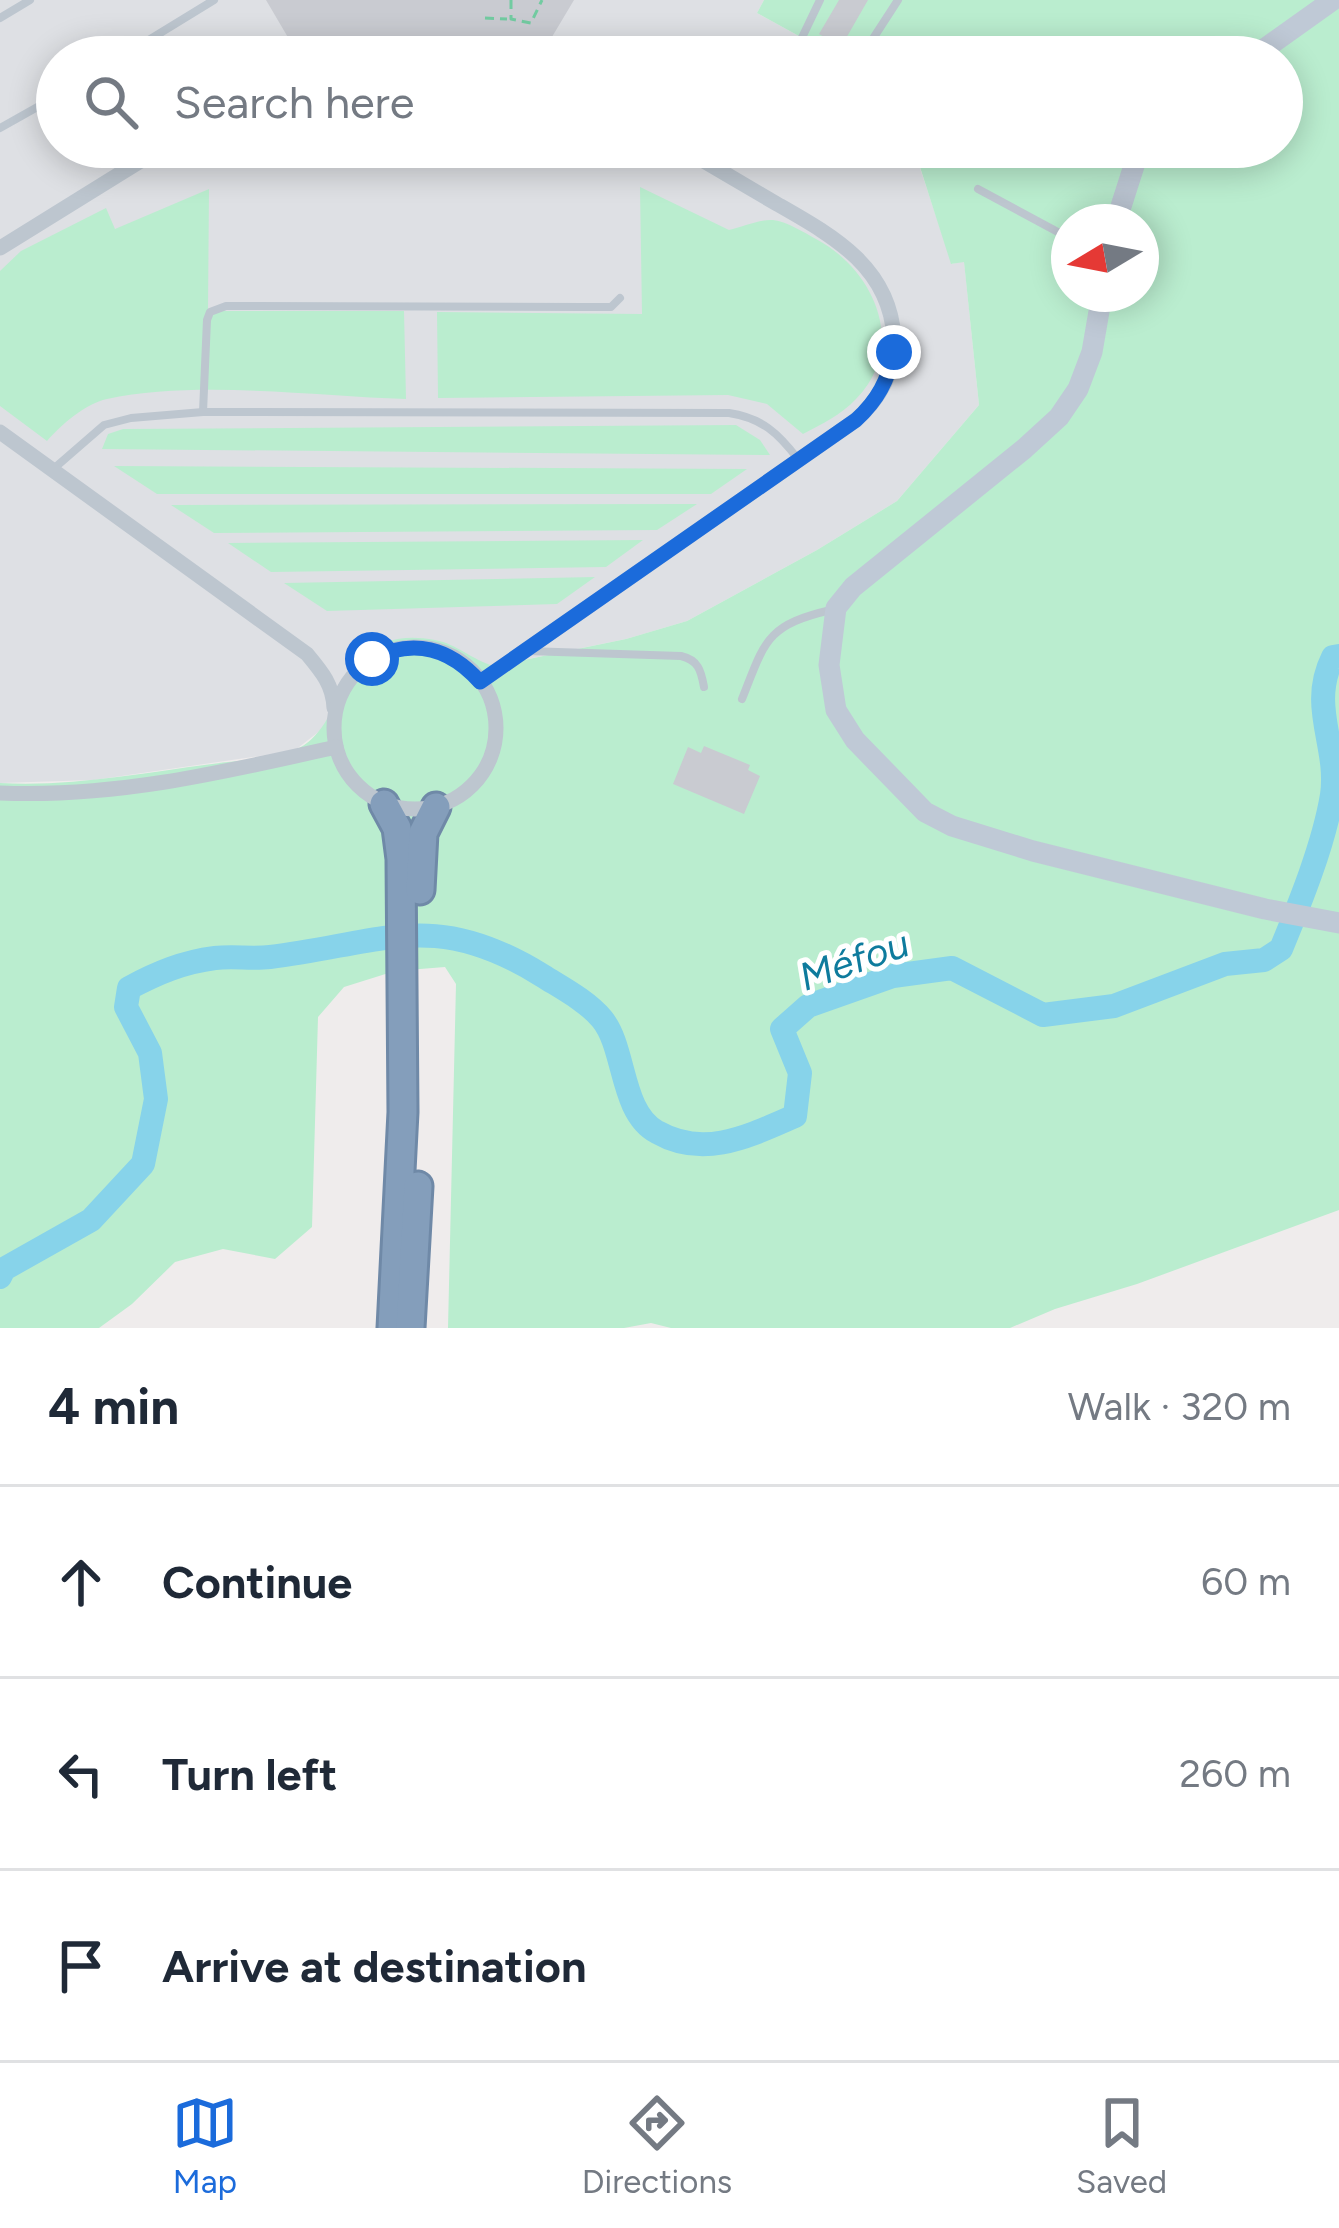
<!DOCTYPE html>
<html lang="en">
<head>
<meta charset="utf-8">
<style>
  :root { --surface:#fff; --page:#f2f2f3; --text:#1f2937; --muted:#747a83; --line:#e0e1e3; --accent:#1b6bdb }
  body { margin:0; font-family:Figtree,sans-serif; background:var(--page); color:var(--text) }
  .compass { position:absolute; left:1051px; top:204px; width:108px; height:108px; border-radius:50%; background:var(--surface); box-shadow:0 6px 30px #0003; rotate:260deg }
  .stop { position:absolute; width:36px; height:36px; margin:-27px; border:9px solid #1b6bdb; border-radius:50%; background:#fff }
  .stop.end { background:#1b6bdb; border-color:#fff; box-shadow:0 3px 12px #0008 }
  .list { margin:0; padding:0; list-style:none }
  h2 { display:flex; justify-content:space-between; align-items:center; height:156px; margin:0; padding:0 48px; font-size:51px }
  h2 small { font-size:39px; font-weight:400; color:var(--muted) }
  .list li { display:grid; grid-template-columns:78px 1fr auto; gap:36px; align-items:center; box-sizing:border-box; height:192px; padding:0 48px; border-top:3px solid var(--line) }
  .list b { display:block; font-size:45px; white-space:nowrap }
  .list em { font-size:39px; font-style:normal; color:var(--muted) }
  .icon { flex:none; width:66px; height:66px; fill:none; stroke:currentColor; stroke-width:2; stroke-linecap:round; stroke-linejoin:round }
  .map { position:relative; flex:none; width:1339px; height:1328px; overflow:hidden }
  .search { position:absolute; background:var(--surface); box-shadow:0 6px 30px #0003; left:36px; right:36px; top:36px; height:132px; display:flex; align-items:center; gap:30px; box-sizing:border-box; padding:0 42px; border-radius:66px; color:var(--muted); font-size:45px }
  .sheet { height:732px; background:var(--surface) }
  nav { display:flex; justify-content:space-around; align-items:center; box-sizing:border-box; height:168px; border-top:3px solid var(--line); background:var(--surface); font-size:33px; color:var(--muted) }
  nav a { display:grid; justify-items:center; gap:6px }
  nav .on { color:var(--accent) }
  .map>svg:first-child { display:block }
  .airport { fill:#dee0e4 }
  .green { fill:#baedcf; fill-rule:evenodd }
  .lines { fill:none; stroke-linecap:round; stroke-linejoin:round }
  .river { stroke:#87d3ea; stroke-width:24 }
  .building { fill:#c9cbd1 }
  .highway-casing { stroke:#6f89a7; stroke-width:33 }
  .path { stroke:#72cba1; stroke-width:3; stroke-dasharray:9 6; stroke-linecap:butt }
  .lane { stroke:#bdc6cf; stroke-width:8 }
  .street { stroke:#bdc6cf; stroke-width:15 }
  .secondary { stroke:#bfc9d6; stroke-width:21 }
  .highway { stroke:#849ebb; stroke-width:27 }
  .route { stroke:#1b6bdb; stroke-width:15 }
  .labels { text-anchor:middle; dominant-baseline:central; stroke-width:10; stroke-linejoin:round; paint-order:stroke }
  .water-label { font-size:39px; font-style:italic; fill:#0e7b9d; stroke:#fff }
</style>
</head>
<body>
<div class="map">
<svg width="1339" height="1328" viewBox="0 0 1339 1328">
  <rect width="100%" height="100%" fill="#efecec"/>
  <path class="airport" d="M0,0h764l-7,13 80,44h-780v90h875l-12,21 32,96 12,-3 15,144 -82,96 -80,49 -130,71 -61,18 -133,27 -81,-27 -18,2 -42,28 -26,57 -32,25 -200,29 -94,3z"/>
  <g class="green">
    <path d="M764,0h575v1210l-202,74 -82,25 -45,19h-339l-20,-5 -27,5h-176l8,-344 -11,-17 -50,4 -51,16 -26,30 -6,210 -37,32 -52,-10 -48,13 -43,42 -33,24h-99v-545c71,4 142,-10 212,-19 26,-4 58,-4 83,-14 57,-24 39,-129 140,-110 22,4 37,20 59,26l132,-27 61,-18 130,-71 80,-49 82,-96 -15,-143 -13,2 -31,-97 12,-20h350v-90h-445l-80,-44zM1069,222h72v72h-72z"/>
    <path d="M640,187l89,43c13,-3 31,-11 44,-10 15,2 30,12 43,19 57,30 93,106 40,160 -15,16 -34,25 -53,35l-36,-30 -39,-9 -290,3 -1,-86 205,2z"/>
    <path d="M209,189l-1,122h196l2,88c-92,-3 -209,-19 -299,0 -22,5 -45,25 -60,42l-47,-35v-135l21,-20 85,-43 9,21z"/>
    <path d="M736,425l24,15 10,15 -668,-6 6,-15 15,-5z"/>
    <path d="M114,466l633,3 -36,25h-554z"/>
    <path d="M697,504l-40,26 -443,3 -43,-28z"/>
    <path d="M643,540l-37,27 -335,5 -43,-29z"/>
    <path d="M595,577l-38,27 -230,7 -43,-28z"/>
  </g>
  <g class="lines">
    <path class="river" d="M0,1277l4,-8 87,-49 52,-56 13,-65 -6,-46 -24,-46 3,-19c28,-15 54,-26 86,-30 18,-2 37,1 55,-1 114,-14 164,-49 273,19 19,12 44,25 59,43 24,29 18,93 55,113 47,27 92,4 138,-16l5,-43 -18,-44 26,-23 85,-30 59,-8 91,47 71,-9 111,-42 39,-4 17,-11c19,-46 43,-105 51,-154 7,-50 -24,-88 1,-138l6,-1"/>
  </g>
  <g class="building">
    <path d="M266,0h308l-31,52 -12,-7 -126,-3 -98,2 -11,7z"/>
    <path d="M839,0h29l-27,47 -22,-13z"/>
    <path d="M704,746l46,19 -2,5 12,6 -16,38 -71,-30 15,-37 13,6z"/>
  </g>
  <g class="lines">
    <defs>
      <g id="highway">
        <path d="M384,804l13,24 4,31 2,253 -11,216"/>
        <path d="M420,890l3,-57 13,-26"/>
        <path d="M410,1328l8,-142"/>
      </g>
    </defs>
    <use href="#highway" class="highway-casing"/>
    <g class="path">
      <path d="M511,0v19l20,4 11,-23"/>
      <path d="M485,18l22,1"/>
    </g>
    <g class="lane">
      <path d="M0,18l30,-18"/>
      <path d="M863,54l35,-54"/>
      <path d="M121,57l93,-57"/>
      <path d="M786,57l11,-9 23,-48"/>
      <path d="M0,128l57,-32"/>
      <path d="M978,189l91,49"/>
      <path d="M203,412l4,-92 3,-8 16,-6 358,1h27l9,-9"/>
      <path d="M51,471l53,-46 27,-7 72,-6 526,1c33,5 49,20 69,46"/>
      <path d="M527,651l154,5c17,4 20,14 23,31"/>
      <path d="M742,699c23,-58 24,-74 89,-89"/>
    </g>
    <g class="street">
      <path d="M328,57l77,-3 93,3"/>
      <path d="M0,248l163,-101"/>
      <path d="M0,432l307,222c15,18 26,31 27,54"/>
      <circle cx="415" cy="728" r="81"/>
      <path d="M480,682l376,-262c25,-22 39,-49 38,-82 -4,-71 -61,-102 -117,-134 -32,-19 -65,-38 -97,-57"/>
      <path d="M0,793c115,5 225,-21 336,-46"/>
    </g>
    <g class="secondary">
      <path d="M1253,57l80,-57"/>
      <path d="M1116,222l24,-75"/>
      <path d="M1102,294l-10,58 -14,37 -19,28 -35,32 -171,138 -17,21 -7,57 7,45 19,30 70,72 27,14 81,25 232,58 74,14"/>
    </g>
    <use href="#highway" class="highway"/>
  </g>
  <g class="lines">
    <path class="route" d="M372,659c41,-21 78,-11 108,23l376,-262c22,-20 32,-40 38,-68"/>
  </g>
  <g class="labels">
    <g class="water-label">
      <text transform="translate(854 960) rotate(-19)">Méfou</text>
    </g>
  </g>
</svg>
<svg class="compass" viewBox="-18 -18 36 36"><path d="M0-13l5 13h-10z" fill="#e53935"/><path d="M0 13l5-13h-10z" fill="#747a83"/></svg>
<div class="stop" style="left:372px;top:659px"></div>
<div class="stop end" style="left:894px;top:352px"></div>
<div class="search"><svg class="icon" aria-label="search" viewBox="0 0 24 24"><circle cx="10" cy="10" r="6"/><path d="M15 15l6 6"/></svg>Search here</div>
</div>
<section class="sheet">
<h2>4 min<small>Walk · 320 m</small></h2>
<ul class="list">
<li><svg class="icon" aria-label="ahead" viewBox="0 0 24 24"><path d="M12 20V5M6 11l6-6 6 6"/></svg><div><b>Continue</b></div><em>60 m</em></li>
<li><svg class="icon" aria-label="left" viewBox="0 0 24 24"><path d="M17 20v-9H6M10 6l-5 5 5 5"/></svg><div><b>Turn left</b></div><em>260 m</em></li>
<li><svg class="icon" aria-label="arrive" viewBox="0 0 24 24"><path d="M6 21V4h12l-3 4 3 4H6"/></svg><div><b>Arrive at destination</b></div></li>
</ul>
</section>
<nav>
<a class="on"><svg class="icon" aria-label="map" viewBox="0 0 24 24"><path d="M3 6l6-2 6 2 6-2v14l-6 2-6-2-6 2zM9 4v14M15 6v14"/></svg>Map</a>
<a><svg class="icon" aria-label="directions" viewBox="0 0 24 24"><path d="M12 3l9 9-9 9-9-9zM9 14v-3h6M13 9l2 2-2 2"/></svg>Directions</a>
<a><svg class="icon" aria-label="saved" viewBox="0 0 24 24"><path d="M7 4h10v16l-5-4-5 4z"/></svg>Saved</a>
</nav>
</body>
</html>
